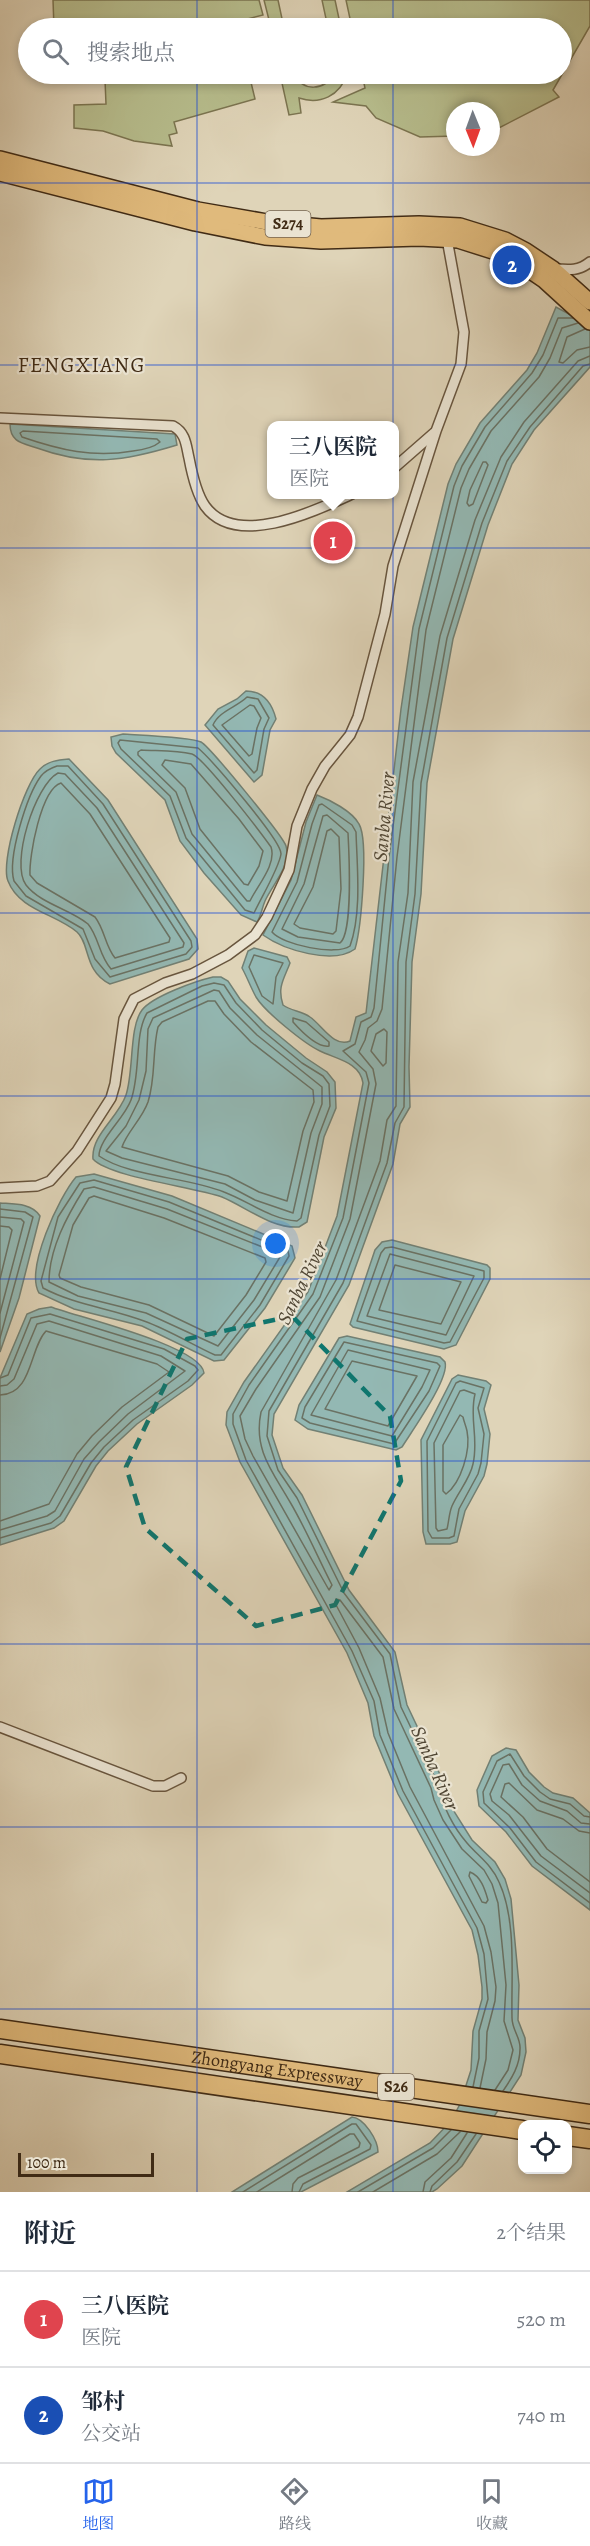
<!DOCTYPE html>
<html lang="zh">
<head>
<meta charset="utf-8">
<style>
  :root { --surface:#fff; --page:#f2f2f3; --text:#1f2937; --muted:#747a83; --line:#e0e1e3; --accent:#2563eb }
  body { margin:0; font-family:Alegreya,"Noto Serif SC",serif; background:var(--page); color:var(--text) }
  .controls { position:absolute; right:18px; bottom:18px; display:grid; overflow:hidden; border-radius:12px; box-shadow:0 3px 9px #0003 }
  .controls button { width:54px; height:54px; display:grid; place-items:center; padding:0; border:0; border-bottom:2px solid var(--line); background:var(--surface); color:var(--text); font:30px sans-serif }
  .compass { position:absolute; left:446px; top:102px; width:54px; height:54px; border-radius:50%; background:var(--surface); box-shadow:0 3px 9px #0003; rotate:179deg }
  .scale { position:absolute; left:18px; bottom:15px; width:136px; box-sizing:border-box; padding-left:6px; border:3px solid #402b15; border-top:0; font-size:16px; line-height:21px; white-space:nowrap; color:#402b15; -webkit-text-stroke:4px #eae3d1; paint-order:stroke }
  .you { position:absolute; left:276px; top:1244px; width:21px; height:21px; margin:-15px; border:4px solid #fff; border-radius:50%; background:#1a73e8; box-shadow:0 0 0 9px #1a73e833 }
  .badge { display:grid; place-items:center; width:39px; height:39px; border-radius:50%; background:var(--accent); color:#fff; font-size:20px; font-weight:700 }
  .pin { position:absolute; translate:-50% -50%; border:3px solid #fff; box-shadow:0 2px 6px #0006 }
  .popup { position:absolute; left:267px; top:421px; width:132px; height:78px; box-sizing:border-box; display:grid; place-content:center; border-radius:12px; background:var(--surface); filter:drop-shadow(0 2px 4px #0005); font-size:20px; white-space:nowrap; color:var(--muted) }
  .popup b { font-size:22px; color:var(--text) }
  .popup::after { content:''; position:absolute; left:50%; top:100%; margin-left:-12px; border:12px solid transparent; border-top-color:var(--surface) }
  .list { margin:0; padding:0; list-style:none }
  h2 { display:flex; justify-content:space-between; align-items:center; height:78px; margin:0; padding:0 24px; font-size:26px }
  h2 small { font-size:20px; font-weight:400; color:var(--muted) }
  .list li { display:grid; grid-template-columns:39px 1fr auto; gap:18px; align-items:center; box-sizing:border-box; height:96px; padding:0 24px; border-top:2px solid var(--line) }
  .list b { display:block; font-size:22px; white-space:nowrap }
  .list p { margin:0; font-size:20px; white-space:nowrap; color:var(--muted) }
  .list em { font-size:20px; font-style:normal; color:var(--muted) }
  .icon { flex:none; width:33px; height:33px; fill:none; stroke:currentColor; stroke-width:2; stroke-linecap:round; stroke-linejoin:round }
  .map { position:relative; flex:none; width:590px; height:2192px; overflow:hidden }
  .search { position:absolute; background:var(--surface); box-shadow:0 3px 9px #0003; left:18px; right:18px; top:18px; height:66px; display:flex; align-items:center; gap:15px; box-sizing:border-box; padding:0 21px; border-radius:33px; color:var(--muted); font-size:22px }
  .sheet { height:270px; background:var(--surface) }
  nav { display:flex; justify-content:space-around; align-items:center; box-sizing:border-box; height:84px; border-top:2px solid var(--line); background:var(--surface); font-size:16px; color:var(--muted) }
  nav a { display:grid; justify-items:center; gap:3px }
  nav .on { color:var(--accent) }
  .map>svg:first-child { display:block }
  .green { fill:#b6bc8c; stroke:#7b7450; stroke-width:1.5 }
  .water { fill:#93b8b3; stroke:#728074; stroke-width:1.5 }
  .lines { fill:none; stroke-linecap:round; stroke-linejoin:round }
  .shore { stroke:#6a7264; stroke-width:1.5 }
  .minor-casing { stroke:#68553e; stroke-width:12 }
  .primary-casing { stroke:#402b15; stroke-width:18 }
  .motorway-casing { stroke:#402b15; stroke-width:21 }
  .minor { stroke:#eae3d1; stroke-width:9 }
  .primary { stroke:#e0ba7c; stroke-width:15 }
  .motorway { stroke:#e0ba7c; stroke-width:18 }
  .marked { fill:none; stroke:#0f766e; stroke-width:4.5; stroke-dasharray:12 8; stroke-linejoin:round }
  .grid { fill:none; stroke:#1d4ed8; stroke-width:1.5; stroke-opacity:0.55 }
  .labels { text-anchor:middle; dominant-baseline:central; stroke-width:4.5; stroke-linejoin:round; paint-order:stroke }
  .shield { fill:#eae3d1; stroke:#73624d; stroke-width:1.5 }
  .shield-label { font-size:16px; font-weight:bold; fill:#402b15 }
  .street-label { font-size:18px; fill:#402b15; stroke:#eae3d1 }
  .water-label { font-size:20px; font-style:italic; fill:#514735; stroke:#eae3d1 }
  .quarter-label { font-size:21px; letter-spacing:1.5px; fill:#402b15; stroke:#eae3d1 }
</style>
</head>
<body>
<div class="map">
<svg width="590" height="2192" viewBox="0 0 590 2192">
  <rect width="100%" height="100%" fill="#dfd4b8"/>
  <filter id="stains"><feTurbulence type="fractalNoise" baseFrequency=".00333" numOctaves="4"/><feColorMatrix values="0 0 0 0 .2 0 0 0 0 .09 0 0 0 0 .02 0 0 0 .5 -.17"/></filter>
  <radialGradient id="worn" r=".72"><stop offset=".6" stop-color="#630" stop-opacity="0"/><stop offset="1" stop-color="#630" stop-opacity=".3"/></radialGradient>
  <g class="green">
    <path d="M53,0h206l4,15 -27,7 2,6h-184z"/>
    <path d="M264,0h14l6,28h-13z"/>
    <path d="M322,0h13l6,28h-13z"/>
    <path d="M346,0h244v26l-37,64 6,7 -68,35v-21h-36v25l-35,1 -44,-19 -10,-12 -33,-4 32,-14 -3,-14h200v-46h-210z"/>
    <path d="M89,74h160l6,25 -81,23 3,11 -8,2 3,11 -38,-5 -31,-10 -29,-3v-23l32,-1 -1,-24h-16z"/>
    <path d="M280,74h14c9,18 30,17 40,0h13c-7,22 -27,31 -48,24l2,15 -12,2z"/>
  </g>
  <g class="water">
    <path d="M590,297v70l-56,63 -22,34 -24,61 -35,114 -26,144 -6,111 -9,68 -3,105 1,40 -10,17 -7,40 -44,121 -75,129 -2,21 11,33 19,27 47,95 46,62 12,53 38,80 1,10 9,18 17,27 23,22 10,17 6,20 8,86 -1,35 7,18 1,14 -5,23 -59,91 -25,23 -5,3h-85l83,-49 21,-22 9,-17 11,-34 2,-39 9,-32v-12l-4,-32 -6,-25 -74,-136 -24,-58 -6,-33 -21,-50 -107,-191 -14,-37 1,-13 17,-30 64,-90 29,-76 26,-133c-3,-21 -27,-24 -43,-32 -15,-7 -55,-39 -64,-54 -5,-9 -9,-20 -14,-29l6,-17 6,-3 33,9 3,6c-6,16 -13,24 -7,42 8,6 19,6 27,12 12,8 24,31 40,24l6,-24 10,-4 35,-304 12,-82 35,-143 8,-20 24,-41 47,-53 10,-17 19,-46 13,7z"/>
    <path d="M10,424l165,10 2,11c-52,16 -88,22 -140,3 -15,-5 -27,-6 -27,-24z"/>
    <path d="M246,691c17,0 26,12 30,28l-6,11 -8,45 -8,7 -49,-57 13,-16 19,-10z"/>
    <path d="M123,734c14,1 69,3 78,8 9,5 82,94 85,104 6,19 -14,39 -21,55 -3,7 -4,15 -8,21l-16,-7 -37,-42 -24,-32 -15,-41 -49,-47 -4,-7 -1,-9z"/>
    <path d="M69,759l39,41 89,139 1,10 -9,10 -79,25c-26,-12 -20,-41 -33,-52 -21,-18 -58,-22 -69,-51 -8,-19 16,-97 32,-112 8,-8 18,-9 29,-10z"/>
    <path d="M317,795c13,5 35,16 42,29 10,17 2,105 -4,125 -22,16 -71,1 -92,-14l28,-55 15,-58z"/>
    <path d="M213,977h8l7,4 12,18 26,26 40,33 21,14 8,10 1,26 -12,29 -17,85 -8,5c-27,2 -53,-20 -77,-30 -28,-10 -113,-20 -129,-38 -2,-24 25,-41 33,-64 8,-24 3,-68 16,-85 11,-14 54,-29 71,-33z"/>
    <path d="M94,1174l78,22 120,50 3,12 -30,50 -41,52 -10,1 -72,-35 -68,-17 -35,-16c-14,-24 20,-96 37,-116z"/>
    <path d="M0,1203c14,1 32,0 40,13l-21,82 -19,54z"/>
    <path d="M392,1240l95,25 3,3v11l-34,66 -12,4 -91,-22 -3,-3 25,-74 7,-8z"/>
    <path d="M51,1307c27,10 150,39 153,66l-12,12 -55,39 -29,27 -12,15 -32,55 -10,7 -54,17v-167l27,-64 12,-5z"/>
    <path d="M347,1336l93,21 5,5c5,16 -33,69 -43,85l-6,3 -88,-21 -13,-9 4,-15 40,-67z"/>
    <path d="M458,1375l28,6 5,4 -7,24 6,25 -3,30 -3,12 -19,35 -8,31 -7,2h-24l-3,-12 -2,-92 31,-61z"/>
    <path d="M506,1748l10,2 13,22 15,15 9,6 20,5 17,15v97l-58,-44 -26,-34 -27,-26 -2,-16 15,-34z"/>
    <path d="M352,2117c12,1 26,23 26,35l-77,40h-69z"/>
  </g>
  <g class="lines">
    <g class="shore">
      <path d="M578,323l-16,5 -12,30 -11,19 -48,54 -22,38 -8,19 -35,142 -29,227 -15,152 -5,12 -9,7 -3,12 -6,12 14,17 3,15 -26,135 -30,78 -64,92 -16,27 5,23 8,17 76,134 3,-5c-14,-27 -26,-56 -42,-83 -17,-30 -37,-52 -29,-90l75,-132 44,-119 7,-41 9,-14 2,-144 10,-69 5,-111 27,-146 35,-116 26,-63 23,-35 54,-61 12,-5"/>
      <path d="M585,329l-18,8 -8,25 4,1 14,-13 13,-3"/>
      <path d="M23,431l134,8 3,3c-6,5 -18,8 -27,9 -40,7 -73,-1 -111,-14l-2,-4z"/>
      <path d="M483,462h3l2,3 -15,39 -4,2 -2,-3 3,-13z"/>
      <path d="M247,697l11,2 11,19 -5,11 -7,41 -3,3 -41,-48c6,-14 24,-18 34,-28z"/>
      <path d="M250,705l4,1 7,12 -4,10 -5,26 -3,2 -27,-31z"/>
      <path d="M120,740l78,8c13,11 84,93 83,106 -2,14 -20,44 -27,59l-9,-3 -59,-72 -16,-42 -49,-47 -3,-6z"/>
      <path d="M141,750c17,1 35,0 51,4 11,3 69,79 79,93 6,17 -14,39 -21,54h-3l-55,-67 -16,-42 -38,-37v-3z"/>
      <path d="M165,760l26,4 48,55 24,32 -4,15 -11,19 -4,-1 -44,-55 -15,-41 -23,-23z"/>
      <path d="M57,766h11l35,38 88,137 1,6 -6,7 -76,23 -15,-18 -12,-30 -57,-33 -12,-15c-7,-23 13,-86 27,-105 4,-5 10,-8 16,-10z"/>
      <path d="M58,773l7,1 32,34 87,135 -1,4 -72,22c-12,-13 -12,-32 -23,-45 -18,-15 -47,-20 -62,-39 -16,-21 9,-100 32,-112z"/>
      <path d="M61,783l29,31 80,124 -1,4 -54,16c-10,-12 -10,-28 -20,-41l-58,-34 -7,-8c-1,-19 11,-86 31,-92z"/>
      <path d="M322,804l30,21 4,7c1,34 6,81 -6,114 -14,10 -67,-1 -78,-14l25,-50 15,-58 7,-19z"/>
      <path d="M327,815l21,18c1,19 5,100 -8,110l-42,-6 -16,-8 22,-45 19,-68z"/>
      <path d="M331,829l8,8 2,52 -5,42 -3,3 -33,-6 -6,-4 19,-37 14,-56z"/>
      <path d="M254,955l29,8 -7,14 -3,27 -11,-8 -13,-29z"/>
      <path d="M214,983l10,2 12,18 26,27 40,33 21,13 6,8 1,22 -11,29 -18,83 -4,3c-27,-2 -49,-20 -73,-29 -37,-15 -94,-15 -125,-36 0,-17 25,-37 32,-56 10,-28 3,-65 16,-87l55,-27z"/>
      <path d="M214,990l5,1 11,17 27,27 65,52v17l-11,29 -18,80 -38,-13 -30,-16 -103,-26 -16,-7 20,-25 13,-26 7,-29 2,-42 5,-11z"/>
      <path d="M208,1001h7l9,13 27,28 62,48 1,12 -11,29 -16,70 -28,-9 -31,-16 -106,-29c5,-15 20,-28 26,-45 8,-25 4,-50 10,-75l4,-5z"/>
      <path d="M293,1018l13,4 23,20v4c-12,2 -28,-15 -36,-24z"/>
      <path d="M384,1029l3,3 -1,31 -3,3 -12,-15 5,-17z"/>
      <path d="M94,1180l75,22 119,49 1,5 -29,49 -39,50h-6c-24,-11 -46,-25 -71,-34 -34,-13 -69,-16 -101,-33l-2,-7 17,-64 22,-34z"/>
      <path d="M94,1187l73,22 113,45v3l-26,43 -36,46 -72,-33 -68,-17 -29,-14c0,-33 18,-66 35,-93z"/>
      <path d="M94,1196l70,22 101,40 1,4 -20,33 -32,41 -65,-31 -68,-18 -21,-9 -1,-3 14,-50 16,-27z"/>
      <path d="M0,1209l25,3 8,5 -33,121"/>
      <path d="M0,1217l21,2 3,3 -24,91"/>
      <path d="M0,1226l9,1 3,3 -12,49"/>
      <path d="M392,1247l92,24v7l-34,64 -6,1 -87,-22 24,-68 4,-5z"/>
      <path d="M390,1254l84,22 -28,59 -79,-19z"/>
      <path d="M395,1265l66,17 -20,42 -62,-14z"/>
      <path d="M344,1342l93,21 3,3 -11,25 -35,53 -84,-21 -8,-5 3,-11z"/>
      <path d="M348,1350l82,20 -8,17 -30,49 -81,-21z"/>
      <path d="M352,1361l65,15 -29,50 -63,-17z"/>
      <path d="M0,1378l8,-3 23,-57 19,-4 114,35 31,17 3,4 -10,11 -55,39 -29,27 -13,16 -31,53 -9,7 -51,15"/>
      <path d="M460,1381l24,7 -6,20 6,26 -3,29 -3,11 -19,35 -5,27 -5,2h-17l-4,-7 -1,-90 29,-58z"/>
      <path d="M0,1386l7,-1 7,-6 23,-55 12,-3 112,35 24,15 -57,43 -29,28 -15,17 -29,52 -8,5 -47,14"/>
      <path d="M464,1390l11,4c-6,24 4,44 -2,70 -3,15 -15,28 -21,42 -3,7 -3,15 -5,23l-9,2 -2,-3 -2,-85 26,-52z"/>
      <path d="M0,1395c33,-1 29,-46 46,-64l111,33 12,8 -47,35 -30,29 -15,18 -28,50 -49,17"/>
      <path d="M460,1415l3,2c1,5 3,9 4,14 4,19 -6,52 -21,63l-3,-3v-46z"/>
      <path d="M590,1817l-6,-1 -14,-12 -20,-5 -10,-7 -16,-16 -14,-22 -13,7 -14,31 1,11 26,25 26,34 54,41"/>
      <path d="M590,1824l-9,-1 -14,-12 -27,-10 -18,-16 -13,-21 -6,1 -13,29 2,7 17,14 32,41 49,37"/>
      <path d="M590,1833l-11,-2 -16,-12 -26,-9 -28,-27 -4,1 -4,13 22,20 24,32 43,33"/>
      <path d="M470,1872c11,4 15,18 18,28l-2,3 -4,-1 -13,-26z"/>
      <path d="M473,2087l6,-29v-27l9,-32 -4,-45 -7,-26 -74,-137 -23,-56 -6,-34 -22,-50 -106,-191 -13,-36v-10l16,-29 64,-91 30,-76 26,-135 -3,-11 -23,-21 12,-7 6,-22 10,-5 3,-9 15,-151 30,-228 35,-143 8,-20 23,-39 47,-54 11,-18 15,-37h15"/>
      <path d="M480,2088l6,-29 1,-27 8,-31 1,-14 -5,-35 -7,-26 -74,-139 -22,-54 -8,-35 -21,-50 -24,-45 1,-4 4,1 43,57 11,52 37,79 3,12 9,20 19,29 22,21 8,14 6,19 8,82 -2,36 9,29 -5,20 -13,20"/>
      <path d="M503,2091c9,-13 17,-26 17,-42 1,-11 -8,-19 -8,-31 -1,-42 5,-97 -13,-136 -7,-17 -21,-26 -32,-39 -13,-15 -25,-37 -28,-57l-38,-79 -11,-53 -46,-61 -47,-95 -19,-28 -11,-34 2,-25 74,-128 44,-120 8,-40 9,-16 2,-145 9,-68 6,-111 26,-145 35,-115 25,-62 23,-34 53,-61 7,-2"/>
      <path d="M243,2192l109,-68h4l15,21 -1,4 -67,35 -4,8"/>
      <path d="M257,2192l93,-58h4l6,9 -1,4 -61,31 -5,6 -1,8"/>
      <path d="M358,2192l75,-44 18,-18"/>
      <path d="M373,2192l64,-38 23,-22"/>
      <path d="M423,2192l2,-10 26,-24 16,-25"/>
      <path d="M430,2192l2,-6 25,-24 19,-28"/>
    </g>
    <defs>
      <g id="minor">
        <path d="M556,269c13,1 23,2 34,-7"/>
        <path d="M0,418l173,8c13,7 13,19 16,32 3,16 7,35 16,48 31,43 110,5 147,-12"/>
        <path d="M394,468l40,-35"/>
        <path d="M0,1188l37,-2 13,-5 27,-30 34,-53 4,-14 9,-65 10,-20 31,-16 27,-9 36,-19 27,-20 12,-18 22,-47 8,-44 15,-37 13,-23 25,-31 8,-18 27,-103 8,-48 43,-135 25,-67 3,-32 -17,-93"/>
        <path d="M0,1727l153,59h12l16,-8"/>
      </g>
      <g id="primary">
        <path d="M0,159l198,51 69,12 54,5 98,-3 41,2 45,14 21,11 27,18 37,33"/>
        <path d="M0,173l195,50 70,14 56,4 98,-3 39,2 41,13 20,10 25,17 46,42"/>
      </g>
      <g id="motorway">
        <path id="s1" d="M0,2029l590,85"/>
        <path d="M0,2054l522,76"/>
        <path d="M568,2136l22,3"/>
      </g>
    </defs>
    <use href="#minor" class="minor-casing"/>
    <use href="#primary" class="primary-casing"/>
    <use href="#motorway" class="motorway-casing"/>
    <use href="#minor" class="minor"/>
    <use href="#primary" class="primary"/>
    <use href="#motorway" class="motorway"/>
  </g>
  <path class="marked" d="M292,1316l98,100 11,65 -66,124 -79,21 -111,-98 -19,-61 61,-128z"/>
  <path class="grid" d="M197,0v28M393,0v28M197,74v2118M393,74v2118M0,183h590M0,365h590M0,548h590M0,731h590M0,913h590M0,1096h590M0,1279h590M0,1461h590M0,1644h590M0,1827h590M0,2009h590"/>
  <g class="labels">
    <g class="shield">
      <rect x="265.5" y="211" width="45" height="26" rx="4.5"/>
      <rect x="378" y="2074" width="36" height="26" rx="4.5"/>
    </g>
    <g class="shield-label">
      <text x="288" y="224">S274</text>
      <text x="396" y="2087">S26</text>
    </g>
    <g class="street-label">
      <text stroke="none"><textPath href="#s1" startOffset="280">Zhongyang Expressway</textPath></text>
    </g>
    <g class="water-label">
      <text transform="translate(384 817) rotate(-85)">Sanba River</text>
      <text transform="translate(302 1283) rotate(-64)">Sanba River</text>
      <text transform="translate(435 1768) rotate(66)">Sanba River</text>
    </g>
    <g class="quarter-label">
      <text x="82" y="365">FENGXIANG</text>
    </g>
  </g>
  <rect width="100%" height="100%" filter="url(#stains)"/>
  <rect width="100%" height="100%" fill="url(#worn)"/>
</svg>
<div class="controls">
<button><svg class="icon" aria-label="locate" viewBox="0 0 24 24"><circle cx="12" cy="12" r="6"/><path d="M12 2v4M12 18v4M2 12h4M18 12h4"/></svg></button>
</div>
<svg class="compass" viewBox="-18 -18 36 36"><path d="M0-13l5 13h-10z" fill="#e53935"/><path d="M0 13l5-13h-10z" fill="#747a83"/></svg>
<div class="scale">100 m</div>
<div class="you"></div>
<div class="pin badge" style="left:333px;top:541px;background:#e0444e">1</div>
<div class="popup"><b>三八医院</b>医院</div>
<div class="pin badge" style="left:512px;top:265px;background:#1a4fb4">2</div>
<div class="search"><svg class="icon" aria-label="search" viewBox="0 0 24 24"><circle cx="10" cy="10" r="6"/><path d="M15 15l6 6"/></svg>搜索地点</div>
</div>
<section class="sheet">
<h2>附近<small>2个结果</small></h2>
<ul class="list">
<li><span class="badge" style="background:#e0444e">1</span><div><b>三八医院</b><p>医院</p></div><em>520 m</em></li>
<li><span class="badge" style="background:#1a4fb4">2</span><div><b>邹村</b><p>公交站</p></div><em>740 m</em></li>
</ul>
</section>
<nav>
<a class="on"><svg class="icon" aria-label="map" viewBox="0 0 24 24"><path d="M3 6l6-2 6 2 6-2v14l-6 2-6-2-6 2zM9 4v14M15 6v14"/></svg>地图</a>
<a><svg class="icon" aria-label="directions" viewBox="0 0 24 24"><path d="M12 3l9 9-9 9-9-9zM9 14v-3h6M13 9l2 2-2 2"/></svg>路线</a>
<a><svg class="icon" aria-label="saved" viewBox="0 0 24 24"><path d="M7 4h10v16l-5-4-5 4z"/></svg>收藏</a>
</nav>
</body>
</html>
